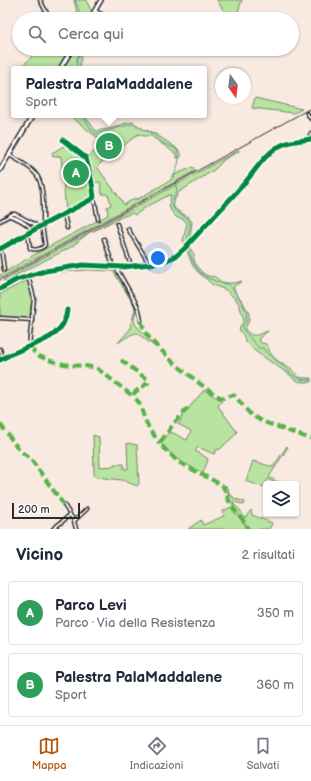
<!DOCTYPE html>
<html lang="it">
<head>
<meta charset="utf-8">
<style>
  :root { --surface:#fff; --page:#f2f2f3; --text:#1f2937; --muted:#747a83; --line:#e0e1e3; --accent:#b45309 }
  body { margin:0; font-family:"Balsamiq Sans",sans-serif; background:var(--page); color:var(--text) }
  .controls { position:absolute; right:12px; bottom:12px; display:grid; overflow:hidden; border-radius:4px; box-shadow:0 1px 3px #0004 }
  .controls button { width:36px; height:36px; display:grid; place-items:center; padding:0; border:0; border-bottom:1px solid var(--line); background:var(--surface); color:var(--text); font:20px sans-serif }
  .compass { position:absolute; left:215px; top:68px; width:36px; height:36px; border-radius:50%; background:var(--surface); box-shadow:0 1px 3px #0004; rotate:166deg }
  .scale { position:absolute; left:12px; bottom:10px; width:68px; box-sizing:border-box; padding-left:4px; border:2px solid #2b2b2b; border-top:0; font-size:11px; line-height:14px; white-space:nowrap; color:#2b2b2b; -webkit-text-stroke:3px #fff; paint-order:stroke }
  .you { position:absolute; left:158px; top:258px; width:14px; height:14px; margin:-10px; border:3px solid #fff; border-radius:50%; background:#1a73e8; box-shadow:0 0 0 6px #1a73e833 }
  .badge { display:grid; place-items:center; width:26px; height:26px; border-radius:50%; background:var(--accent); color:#fff; font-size:13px; font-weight:700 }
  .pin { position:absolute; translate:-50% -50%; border:2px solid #fff; box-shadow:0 1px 4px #0006 }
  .popup { position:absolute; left:11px; top:66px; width:196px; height:52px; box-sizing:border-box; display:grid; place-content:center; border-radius:4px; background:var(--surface); filter:drop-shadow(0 1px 3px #0005); font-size:13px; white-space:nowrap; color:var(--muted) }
  .popup b { font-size:15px; color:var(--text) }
  .popup::after { content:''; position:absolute; left:50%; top:100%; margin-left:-8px; border:8px solid transparent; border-top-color:var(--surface) }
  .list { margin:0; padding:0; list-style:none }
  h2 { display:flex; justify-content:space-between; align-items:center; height:52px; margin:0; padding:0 16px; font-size:17px }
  h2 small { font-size:13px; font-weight:400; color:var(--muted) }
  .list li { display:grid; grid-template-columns:26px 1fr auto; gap:12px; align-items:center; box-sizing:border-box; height:64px; margin:0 8px 8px; padding:0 8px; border:1px solid var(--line); border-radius:4px }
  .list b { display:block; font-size:15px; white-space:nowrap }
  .list p { margin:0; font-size:13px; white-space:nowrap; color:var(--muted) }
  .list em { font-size:13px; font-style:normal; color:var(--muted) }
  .icon { flex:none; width:22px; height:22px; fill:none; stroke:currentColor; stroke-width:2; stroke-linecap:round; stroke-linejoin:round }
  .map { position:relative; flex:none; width:311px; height:529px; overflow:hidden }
  .search { position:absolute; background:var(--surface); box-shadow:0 1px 3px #0004; left:12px; right:12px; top:12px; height:44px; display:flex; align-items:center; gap:10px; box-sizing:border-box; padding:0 14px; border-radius:22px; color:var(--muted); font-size:15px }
  .sheet { height:196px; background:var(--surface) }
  nav { display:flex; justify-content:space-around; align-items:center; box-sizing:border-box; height:56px; border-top:1px solid var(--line); background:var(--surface); font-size:11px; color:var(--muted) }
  nav a { display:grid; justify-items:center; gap:2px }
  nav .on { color:var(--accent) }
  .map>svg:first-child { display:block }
  .green { fill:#b9e3a0; stroke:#728766 }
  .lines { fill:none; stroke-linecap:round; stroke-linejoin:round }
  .stream { stroke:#648f9f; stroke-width:1 }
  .minor-casing { stroke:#2b2b2b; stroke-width:5 }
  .tertiary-casing { stroke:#2b2b2b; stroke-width:5.5 }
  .secondary-casing { stroke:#2b2b2b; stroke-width:6 }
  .minor { stroke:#fff; stroke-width:2 }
  .tertiary { stroke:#fff; stroke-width:2.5 }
  .secondary { stroke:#fff; stroke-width:3 }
  .rail { stroke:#2b2b2b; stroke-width:1 }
  .quiet { stroke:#56b246; stroke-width:4; stroke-dasharray:8 4; stroke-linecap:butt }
  .cycleway-casing { stroke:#fff; stroke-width:8 }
  .cycleway { stroke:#00873e; stroke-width:5 }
</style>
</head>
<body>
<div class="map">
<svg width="311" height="529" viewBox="0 0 311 529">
  <rect width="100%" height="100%" fill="#f8eae0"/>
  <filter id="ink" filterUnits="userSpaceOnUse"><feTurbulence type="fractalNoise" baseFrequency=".025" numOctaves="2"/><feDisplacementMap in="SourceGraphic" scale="8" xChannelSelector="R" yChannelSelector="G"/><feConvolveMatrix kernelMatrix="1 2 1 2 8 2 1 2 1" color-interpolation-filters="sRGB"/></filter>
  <g filter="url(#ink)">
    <g class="green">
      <path d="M74,0h12l6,12 -4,7h-11l-1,-11z"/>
      <path d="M217,0h25l-5,15 -3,4 -7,-3z"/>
      <path d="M37,49h27l2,5 -8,15h-32l-3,-4 7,-6z"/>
      <path d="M75,49h7l-2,20h-17z"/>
      <path d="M255,98l47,11 -8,4 -42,-5z"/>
      <path d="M69,115h15l12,16 17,-3 13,-5 7,-1 10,7 11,4 21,14 6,6v4l-4,1 -1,-4 -25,-18h-7l-6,-2 -32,26 -1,-1 -8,8 25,34 2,4 11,-7 1,2 35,-20 1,-4 21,-9 2,4 -195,107v-3l39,-23 69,-37 -1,-8 4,-2 -2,-9 -3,-2h-4l-2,-12 -7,1 -4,-20 2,-2 -3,-4 8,-7v-2l6,-12 -4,2z"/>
      <path d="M67,144l19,14 8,39 -2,2 -26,14 -5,-57 -8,1 -1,-4z"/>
      <path d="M239,150v1l-14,8 -11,11 -35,22 -4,7 -2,5 2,5 13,8 4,5 -2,16 -4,6 -3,-3 4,-18 -4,-4 -7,-2 -5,-6 -2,-6 2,-10h-2l-15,8 -5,2 -14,10 -3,-2c-14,5 -27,12 -40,19l-1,-1 -20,16 -66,34 -2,-1z"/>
      <path d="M189,246l2,4 3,4c-2,7 5,17 12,21 3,2 6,1 9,2 3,2 5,5 8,5 6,2 13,1 19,-1l-9,6 3,6 7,9 6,12v6l-4,9c8,10 12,6 23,2l-10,8 3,4 5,1c3,4 3,8 6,11 3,5 15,12 20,15 2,2 4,5 7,7 3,1 8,1 12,1v4c-9,0 -15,1 -21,-7l-35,-24 -7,-8 -3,-1c-1,-14 -11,-6 -1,-22l-5,-16 -4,-6 -3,-2 -6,-6 -13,-5 -15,-13 -5,-6 -7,-17z"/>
      <path d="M84,267h21l12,1 20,35 -3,16 1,5 21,23h-1l-18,-14c-7,1 -13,6 -19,10l12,-14 1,-6 4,-12 -1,-6 -21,-34 -26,-1 -25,2 -2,-2z"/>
      <path d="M28,280l4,18 -2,21 -30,-3v-22z"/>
      <path d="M204,390l18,11 -4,5 19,26 -2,2v1l-16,15 -2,-1 -3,5 -16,-7 -3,4 12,7 1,2 -5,13 -23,-12 -5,-3 -13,-13 -1,-2c1,-4 6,-10 10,-11l16,8 4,-9 -13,-7 5,-7 -1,-1z"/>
      <path d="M93,435l6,2 1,30 14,-1v-2h10v5h4l-1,-26 10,2 2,39 -2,2 -15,-6 -26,-3 -2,-2z"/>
      <path d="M287,446l1,1 -19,30 12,7h-4l-9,-5 -5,8 -17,-6 7,-20 20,6z"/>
      <path d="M225,485l4,4 -1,1 2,6h3v2l12,4 -1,3 -11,-4c1,5 4,5 7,9 2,3 3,5 5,8l6,-8 1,5 20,8v1l-3,5h-21l-1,-3 -16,-24z"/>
      <path d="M231,507l15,19 1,3h-59l13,-9 2,5 21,-9 -1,-5z"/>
    </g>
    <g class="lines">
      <g class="stream">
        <path d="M75,0l4,10 1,9"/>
        <path d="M77,69v-11l3,-5v-4"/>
        <path d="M82,115c5,6 8,15 14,19l32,-9 5,-1 20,10 10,9 13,6 2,4 1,6 -1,6 -4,11 3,15c-15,27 11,19 13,33 0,1 -1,6 -1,7 -1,4 -2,9 -2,13"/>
        <path d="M188,247c3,11 7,24 18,30 3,2 6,2 9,4 5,2 7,3 13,3 7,8 15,18 18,28 1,3 0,7 0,10l-3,3v4l8,10 8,9h4c5,8 9,9 16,15 6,4 10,11 17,14 4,3 10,3 15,3"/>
      </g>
      <defs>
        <g id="minor">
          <path d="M40,0l10,19"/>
          <path d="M95,11l17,8"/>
          <path d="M65,49l4,6"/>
          <path d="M307,113l4,6"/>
          <path d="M308,139l3,-6"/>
          <path d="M9,155c9,5 19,10 26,18 10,10 8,37 8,51"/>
          <path d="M94,197l4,22"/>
          <path d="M64,214l3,14"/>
          <path d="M10,216c8,2 17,8 23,14"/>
          <path d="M0,221l12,-7h3l23,12"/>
          <path d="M117,224l14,42"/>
          <path d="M128,229l22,36"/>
          <path d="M28,233l2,15c4,3 12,1 15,-3l-3,-20"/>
          <path d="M104,239l9,27"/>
          <path d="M1,248l3,22"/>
          <path d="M0,249l39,-22 53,-28 2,-2 -2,-14 -6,-25 -23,-18"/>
          <path d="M115,266l21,37 3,7 2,11"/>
          <path d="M28,276l6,22 -5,48"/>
          <path d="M0,318l32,2"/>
          <path d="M0,349l3,9"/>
          <path d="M0,360c7,-4 15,-8 23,-11 20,-8 42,-14 44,-39"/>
          <path d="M64,505l10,16 2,8"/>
          <path d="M74,521l13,-12"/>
          <path d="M53,529l17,-14"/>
        </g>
        <path id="tertiary" d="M0,289l16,-9 12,-4 17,-5 38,-6 40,2 37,-4 16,-7 9,-8c20,-23 42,-44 62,-68 9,-11 17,-24 29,-32 10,-7 23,-7 35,-9"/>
        <g id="secondary">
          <path d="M90,19l11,-19"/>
          <path d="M60,69l12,-20"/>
          <path d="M0,170l33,-55"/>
        </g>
      </defs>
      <use href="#minor" class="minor-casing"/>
      <use href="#tertiary" class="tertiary-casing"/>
      <use href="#secondary" class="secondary-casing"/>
      <use href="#minor" class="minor"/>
      <use href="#tertiary" class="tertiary"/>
      <use href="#secondary" class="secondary"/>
      <path class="rail" d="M0,280l311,-172"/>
      <g class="quiet">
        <path d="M141,321l4,11 6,8 21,21 27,22 17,12 4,2 3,1 10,-3 2,1 15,18 11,7 50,18"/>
        <path d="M31,346c1,2 2,4 3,6 6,7 27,12 36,13 10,1 19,0 28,4l32,25 4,2"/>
        <path d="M121,360l27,20v3l-13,9 -1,2v2l5,7 6,17 4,8 11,16"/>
        <path d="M188,408l-13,14 -14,19v4l17,17 44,23c4,6 5,13 9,20 5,8 14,15 17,24"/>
        <path d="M0,424l20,27 10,7 34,47"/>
      </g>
      <defs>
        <g id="cycleway">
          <path d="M0,249l39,-22 53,-28 2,-2 -2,-14 -6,-25 -23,-18"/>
          <path d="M0,289l16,-9 12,-4 17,-5 38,-6 40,2 37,-4 16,-7 9,-8c20,-23 42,-44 62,-68 9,-11 17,-24 29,-32 10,-7 23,-7 35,-9"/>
          <path d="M0,360c7,-4 15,-8 23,-11 20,-8 42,-14 44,-39"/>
        </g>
      </defs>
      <use href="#cycleway" class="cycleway-casing"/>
      <use href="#cycleway" class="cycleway"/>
    </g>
  </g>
</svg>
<div class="controls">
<button><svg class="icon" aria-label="layers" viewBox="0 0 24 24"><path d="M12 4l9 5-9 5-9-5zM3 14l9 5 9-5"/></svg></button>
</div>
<svg class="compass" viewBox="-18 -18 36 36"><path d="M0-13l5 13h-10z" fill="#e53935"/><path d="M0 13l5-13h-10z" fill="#747a83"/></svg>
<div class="scale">200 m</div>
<div class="you"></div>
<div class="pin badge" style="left:76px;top:173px;background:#2e9e5b">A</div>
<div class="pin badge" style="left:109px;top:146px;background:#2e9e5b">B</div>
<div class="popup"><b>Palestra PalaMaddalene</b>Sport</div>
<div class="search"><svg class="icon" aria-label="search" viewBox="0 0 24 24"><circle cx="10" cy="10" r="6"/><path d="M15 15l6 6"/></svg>Cerca qui</div>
</div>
<section class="sheet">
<h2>Vicino<small>2 risultati</small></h2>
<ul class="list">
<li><span class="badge" style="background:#2e9e5b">A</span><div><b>Parco Levi</b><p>Parco · Via della Resistenza</p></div><em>350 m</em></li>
<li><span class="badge" style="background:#2e9e5b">B</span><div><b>Palestra PalaMaddalene</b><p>Sport</p></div><em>360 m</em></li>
</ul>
</section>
<nav>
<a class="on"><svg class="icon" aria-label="map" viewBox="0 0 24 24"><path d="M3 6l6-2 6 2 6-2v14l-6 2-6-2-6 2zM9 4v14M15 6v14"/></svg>Mappa</a>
<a><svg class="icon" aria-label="directions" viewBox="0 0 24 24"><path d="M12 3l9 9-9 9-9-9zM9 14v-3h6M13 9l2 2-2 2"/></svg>Indicazioni</a>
<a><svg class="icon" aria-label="saved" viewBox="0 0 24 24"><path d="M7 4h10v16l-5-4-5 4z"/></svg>Salvati</a>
</nav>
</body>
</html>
